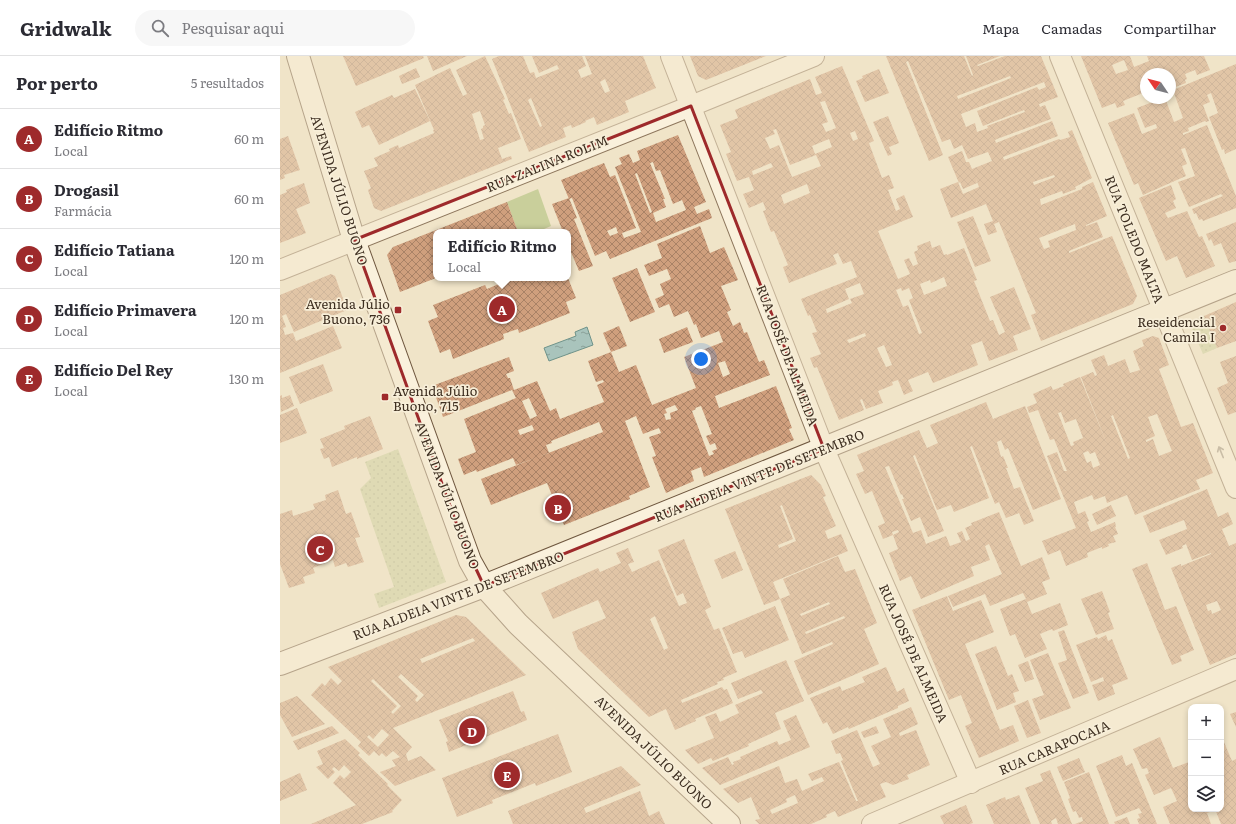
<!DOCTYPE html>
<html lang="pt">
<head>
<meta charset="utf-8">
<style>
  :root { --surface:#fff; --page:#f7f7f7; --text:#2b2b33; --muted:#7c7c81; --line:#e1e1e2; --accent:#9e2a2b }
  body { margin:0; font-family:Literata,serif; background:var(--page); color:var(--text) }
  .controls { position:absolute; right:12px; bottom:12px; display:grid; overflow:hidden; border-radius:8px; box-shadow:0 2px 6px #0003 }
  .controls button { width:36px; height:36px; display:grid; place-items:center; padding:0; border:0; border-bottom:1px solid var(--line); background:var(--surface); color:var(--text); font:20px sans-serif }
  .compass { position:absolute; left:860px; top:12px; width:36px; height:36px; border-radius:50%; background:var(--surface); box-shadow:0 2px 6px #0003; rotate:305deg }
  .you { position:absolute; left:421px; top:303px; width:14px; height:14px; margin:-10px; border:3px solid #fff; border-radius:50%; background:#1a73e8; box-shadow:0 0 0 6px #1a73e833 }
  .badge { display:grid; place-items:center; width:26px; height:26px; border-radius:50%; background:var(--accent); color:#fff; font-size:13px; font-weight:700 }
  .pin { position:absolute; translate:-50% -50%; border:2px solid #fff; box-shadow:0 1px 4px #0006 }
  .popup { position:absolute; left:153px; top:173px; width:138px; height:52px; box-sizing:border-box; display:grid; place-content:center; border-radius:8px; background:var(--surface); filter:drop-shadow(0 1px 3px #0005); font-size:13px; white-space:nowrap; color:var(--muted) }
  .popup b { font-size:15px; color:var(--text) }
  .popup::after { content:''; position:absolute; left:50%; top:100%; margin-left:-8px; border:8px solid transparent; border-top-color:var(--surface) }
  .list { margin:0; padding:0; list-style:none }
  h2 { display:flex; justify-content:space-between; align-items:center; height:52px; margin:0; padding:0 16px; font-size:17px }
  h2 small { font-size:13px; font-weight:400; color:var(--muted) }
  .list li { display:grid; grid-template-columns:26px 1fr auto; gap:12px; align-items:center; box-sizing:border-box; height:60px; padding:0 16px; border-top:1px solid var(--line) }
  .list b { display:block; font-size:15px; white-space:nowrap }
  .list p { margin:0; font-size:13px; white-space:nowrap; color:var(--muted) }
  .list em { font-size:13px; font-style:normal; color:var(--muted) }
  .icon { flex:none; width:22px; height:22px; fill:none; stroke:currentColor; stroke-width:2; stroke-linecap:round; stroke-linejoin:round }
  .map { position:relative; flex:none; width:956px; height:768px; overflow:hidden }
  header { display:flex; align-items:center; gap:24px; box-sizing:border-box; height:56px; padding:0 20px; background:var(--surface); border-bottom:1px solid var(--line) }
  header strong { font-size:19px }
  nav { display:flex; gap:22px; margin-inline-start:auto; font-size:14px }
  .search { width:280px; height:36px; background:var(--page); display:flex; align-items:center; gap:10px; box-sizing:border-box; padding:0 14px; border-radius:22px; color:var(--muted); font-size:15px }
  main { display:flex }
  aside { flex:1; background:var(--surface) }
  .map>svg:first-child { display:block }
  .grass { fill:url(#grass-dots) }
  .park { fill:#c9cf9b }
  .water { fill:url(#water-ripples); stroke:#6f938a }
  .building { fill:url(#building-cross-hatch); fill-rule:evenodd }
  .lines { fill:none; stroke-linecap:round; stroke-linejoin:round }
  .street-casing { stroke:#8d765c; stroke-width:22 }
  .secondary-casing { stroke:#6f573f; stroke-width:24 }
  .street { stroke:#faf1dc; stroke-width:20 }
  .secondary { stroke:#faf1dc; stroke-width:22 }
  .oneway { stroke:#9c907e }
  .marked { fill:none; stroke:#9e2a2b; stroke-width:3; stroke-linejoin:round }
  .poi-dot { fill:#9e2a2b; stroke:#f7eed8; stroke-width:1.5 }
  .labels { text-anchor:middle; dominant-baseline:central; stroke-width:3.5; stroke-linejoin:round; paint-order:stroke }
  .street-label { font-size:13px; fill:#3d2e20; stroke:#f7eed8 }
  .poi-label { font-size:13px; fill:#3d2e20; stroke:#f7eed8; text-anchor:end }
</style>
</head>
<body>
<header>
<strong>Gridwalk</strong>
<div class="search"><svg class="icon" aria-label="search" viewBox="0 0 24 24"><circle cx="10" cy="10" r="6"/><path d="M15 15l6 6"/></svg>Pesquisar aqui</div>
<nav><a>Mapa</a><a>Camadas</a><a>Compartilhar</a></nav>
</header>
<main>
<aside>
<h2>Por perto<small>5 resultados</small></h2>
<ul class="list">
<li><span class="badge">A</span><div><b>Edifício Ritmo</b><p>Local</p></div><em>60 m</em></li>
<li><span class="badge">B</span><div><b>Drogasil</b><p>Farmácia</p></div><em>60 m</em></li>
<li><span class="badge">C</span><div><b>Edifício Tatiana</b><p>Local</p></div><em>120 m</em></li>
<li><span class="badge">D</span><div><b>Edifício Primavera</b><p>Local</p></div><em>120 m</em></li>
<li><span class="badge">E</span><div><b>Edifício Del Rey</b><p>Local</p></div><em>130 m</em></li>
</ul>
</aside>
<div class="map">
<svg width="956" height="768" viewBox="0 0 956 768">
  <defs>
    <pattern id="grass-dots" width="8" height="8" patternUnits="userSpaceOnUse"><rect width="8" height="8" fill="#c9cf9b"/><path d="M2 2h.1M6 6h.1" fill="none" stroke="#aeb285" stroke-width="1.8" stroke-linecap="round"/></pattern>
    <pattern id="water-ripples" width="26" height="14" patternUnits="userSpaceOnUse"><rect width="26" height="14" fill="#a9c4bc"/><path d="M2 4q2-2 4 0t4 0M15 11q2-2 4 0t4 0" fill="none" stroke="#8ba098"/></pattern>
    <pattern id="building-cross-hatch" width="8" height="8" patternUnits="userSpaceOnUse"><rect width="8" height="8" fill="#cf9f7d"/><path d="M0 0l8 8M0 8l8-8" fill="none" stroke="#a98266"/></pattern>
  </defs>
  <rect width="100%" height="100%" fill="#f0e4c8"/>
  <g class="grass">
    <path d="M924,260l13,32 -14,6 -14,-32z"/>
    <path d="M118,393l48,133 -67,26 -5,-14 20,-7 -34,-98 11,-11 -6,-16z"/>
  </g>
  <path class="park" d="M258,133l13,37 -14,6h-19l-11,-30z"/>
  <path class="water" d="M307,271l6,18 -44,16 -5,-13 32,-12 -1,-4z"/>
  <g class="building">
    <path d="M63,0h80l1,2 -68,28z"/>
    <path d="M147,0h40l-34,15z"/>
    <path d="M205,0l20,43 -2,1 6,14 2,-1 10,26 -23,9 4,11 9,-3 1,3 -131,52 -7,-3 -6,-18 3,-2 -7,-17 14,-5 -4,-8 16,-7 -1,-2 9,-4 1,3 35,-15 -1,-3h1l-19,-45 35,-17 13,28 4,-2 -11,-24zM200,55l5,14 -2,1v2l-2,1 3,10 -4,1 -8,-26z"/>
    <path d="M219,0h24l7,17 4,-1 2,6 23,-9 -2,-4 -18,8 -7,-17h50l4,10 -8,4 3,8 11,-4 -7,-18h58l13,32 -31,13 4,11 -32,13 -3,-8 -9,4 1,1 -14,6 -1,-3 -8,3 3,9 -37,15 -37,-93zM325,23l5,12 -5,2 -5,-11zM251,42l11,28 -2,1 -12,-27z"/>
    <path d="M410,0h76l-60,24 -8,-4z"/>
    <path d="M606,0h78l8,20 1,-1 -7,-19h34l-23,9 1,1 27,-10h36l17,41 -19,7 1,3 5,-2 6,14 -54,20 -2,1 1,3 56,-22 6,15 -55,21 1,3 55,-21 1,1 10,-3 -2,-5 4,-2 20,48 -17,9 1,2 -13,5 -1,-3 -22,8 1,6 41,-16v-2l11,-5 14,34 -21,9v1l11,-4 6,15 -34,14v2l43,-17 25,60 -4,8 -92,37 -10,-26 5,-2 -37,-91 -5,2 3,8 -9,3 -4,-11 9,-3 -7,-17 -35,14 -11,-29 18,-7 5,12 16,-7 -3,-8 1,4 -14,6 -3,-7 -1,1 -11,-26 14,-6 4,11h3l3,7 20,-8 -4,-9 -20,7 -6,-14 -8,4 -4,-10 -8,3 -34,-81 -2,1 37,93 -14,6zM730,20l1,2 -53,21 -1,-3zM764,26l2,5 -7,3 -2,-3 -60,24 6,15 41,-16 1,2 -38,14 1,2 -11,4 -2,-9 -9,4 -5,-13zM774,119l1,2 -21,8 -1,-3zM795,168l1,6 -28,11 2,6 -6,2 -5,-11z"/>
    <path d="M801,0h49l4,11 15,-6 -2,-5h57l6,14 -13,5 -2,-5 -10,4 2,5 -2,1 1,3 -16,6v-15h-24v11l-5,2 2,6 -20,8 2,4 -8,3 -2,-5 -13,5zM844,4l4,10 -12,4 -4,-9z"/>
    <path d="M956,8v85l-11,5 -1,-5 -2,1 -13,-33 9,-4 -7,-20 -4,2 3,7 -7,3 6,16 -3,1 -1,-1 -17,7 1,3 -6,2v2l24,-10 29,71v12l-33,13 -1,-2 -3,1 -3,-7 -2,1 -2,-5 31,-13 -2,-2 -32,13 -11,-25 17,-6 -10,-28 -4,1 6,15 -5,2 4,10 -43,19 -5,-12 -4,2 -26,-62 26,-10 8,21 15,-6 -1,-4 -11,4 -8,-20 26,-10h2l9,24 9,-4 -10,-28z"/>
    <path d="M562,10l32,75 -5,2 13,35 7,-3 5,13 -6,2 8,21 4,-2 -4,-10 8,-4 9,22 -35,14 20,48 12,-5 -6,-14 5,-2 4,8 5,-2 -4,-12 4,-2 -1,-4 13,-5 2,7 8,-3 4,10 3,-1v1l17,-7 13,32 -3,1 16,40 3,-1 6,15 6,-3 -15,-35 24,-10 17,42 -18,7 5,14 -29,11 -7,-20 -11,4 7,20 -45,18 -5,-11 -20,8 5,11 -9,4 -6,-15 -6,2 1,3 -15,6 5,12 -17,6 -4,-10 -2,1 4,10 -25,10 -22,-53 -3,1 -4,-10 11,-4 -9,-21 5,-1 -7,-17 -2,1 -7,-17 56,-22 -6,-16 -8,3 -5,-11 -5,2 4,9 -48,19 -6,-16 5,-2 -14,-34 -3,1 -8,-21 3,-1 -3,-8 -14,6 -6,-14 11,-4 -5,-13 -12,4 -11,-27 5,-2 -11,-27 18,-7 -3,-8 75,-31 6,16 6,-2 -7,-16zM545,45l11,27 -10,4 -4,-8 6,-2 -8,-20zM496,73l14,36 26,-10 5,11 -29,11 -13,-32 -9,4 -5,-11 10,-4 -2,-4zM575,75l3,8 -5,2 -3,-8zM549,83l3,8 -17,7 -3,-8zM491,107l2,4 -20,8 -1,-4zM527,128l3,9 -26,11 -3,-9zM664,221l3,9 -23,9 -4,-11 10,-4 1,3zM580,227l4,11 -14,5 2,4 -25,10 -1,-4 23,-10 -4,-10zM621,232l1,3 7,-3 4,10 -4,2 13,33 -3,1 -11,-29 -5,2 -7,-17zM585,277l1,3 -17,7 -2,-3zM604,289l8,20 -6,2 -9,-19z"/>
    <path d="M136,12l4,9 -18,7 -3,-8z"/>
    <path d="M599,13l10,24 -24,9 -9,-21 7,-3 -1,-2z"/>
    <path d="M135,33l15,32 -51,24 -10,-20 -7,3 -7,-16 37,-17 2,3z"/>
    <path d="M608,60l11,27 -10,4 3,7 -4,2 -15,-34z"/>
    <path d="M398,79l28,67 -12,5 3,7 12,-5 3,9 -102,41 -4,-8 -11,5 -23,-58 -3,1 -8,-19 43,-17 6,14 5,-2 21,53 -14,5 2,5 17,-6 -26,-65 7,-3 -3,-6 10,-4 4,9 7,-3 -3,-9zM373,106l3,9 4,-1 13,34 9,-4 4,10 -30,12 -3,-9 13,-6 -3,-8h2l-15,-36zM357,117l15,39 -2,1 -15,-39zM336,171l2,6 -8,3 -3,-5z"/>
    <path d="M8,80l12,34 -16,5 1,3 -5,2v-41z"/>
    <path d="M24,127l6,20 -14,6 10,24 -26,10v-48l7,-3 -1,-2z"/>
    <path d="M891,129l5,14 -3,2 3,7 -11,5 3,5 19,-7 12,26 3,-1 13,30 -29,12 -9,-22 -11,5 -27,-63z"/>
    <path d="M289,142l8,20 -3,1 19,47 -14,5 -11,-26v-13h-5l-11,-28z"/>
    <path d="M227,146l11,30h-82v46l-36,14 -13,-37 6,-8z"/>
    <path d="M693,160l18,45 -16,6 -18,-45z"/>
    <path d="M956,166v39l-7,2 -8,-20 -7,3 -3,-7 -2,2 -3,-7z"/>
    <path d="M420,170l10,27 14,-6 14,33 -17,6 10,24 -4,2 6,14 7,-4 4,11 3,-1 12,30 5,-2 6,15 -55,21 4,12 57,-22 16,42 -3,1 5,11 -90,37 -3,-10 -10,4 3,10 -28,12 -14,-36 4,-1 -7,-19 12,-4 -2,-5 -16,6 -7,-18 -11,5 25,66 -21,9 1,3 -66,26 -17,-42 -56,22 -10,-26 122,-47 -4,-10 -48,19 1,2 -6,2 3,8 -33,12 -3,-7 -36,14 -1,-2 -12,5 -6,-16 18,-7 -12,-33 52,-21 -4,-8 -69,27 -11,-31 77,-29 5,14 -8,3 2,4h2l4,12 23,-9 13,30 6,-3 4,11 44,-17 -7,-17 7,-3 -1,-2 -7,2 -8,-21 23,-9 8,20 17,-7 16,40 44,-17 -12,-31 39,-15 -4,-11 -18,7 -5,-14 -2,1 -6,-14 -14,6 -5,-13 -10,4 -4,-9 9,-4 -4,-11 11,-5 -4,-10 -18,7 -5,-11 18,-7 -5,-14zM445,305l5,13 -7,3 -5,-14zM249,342l8,18 -7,3 -8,-18zM395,349l3,5 -8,3 1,6 -5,1 -2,-6 3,-1 -2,-4zM421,350l11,28 -6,2 4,9 5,-2 2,6 -5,2 2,3 -5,2 -17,-45 4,-2 -1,-1zM252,369l2,5 -14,5 -2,-5z"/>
    <path d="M357,212l18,44 -25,10 -18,-44z"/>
    <path d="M51,218l4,2 12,34 -53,22 -8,-18 -4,2 4,11 -3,1 2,7 8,-2 3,8 37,-15 9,22 -62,25v-78z"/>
    <path d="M222,222h66l8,20 -10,4 4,11 -51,20 -1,-4 -15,5 1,5 -51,20 -3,-10 -10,4 -12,-32 10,-4 -5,-12 52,-20 2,4 14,-6 -1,-4z"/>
    <path d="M956,246v39l-19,7 -13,-32z"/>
    <path d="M339,270l8,20 -16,6 -8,-19z"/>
    <path d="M407,271l6,15 -29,11 -5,-14z"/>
    <path d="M873,280l6,2 10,27 -10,4 22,58 12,-4 20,50 -17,7 4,9 -65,26 -8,-20 -20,8 -2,-7 -11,4 -2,-5 -18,7 4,12 7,-3 4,10 -2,1 4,10 24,-10 1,5h-1l3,7 -5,2 3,6 -8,2 1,2 -7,3v-2l-15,6 1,4 -22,9 -6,-16 -12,5 -6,-14 34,-13 -29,-72 10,-4 7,19h3l-13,-32 -4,1 -12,-30 -9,3 -2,-6 10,-4 -4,-9 18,-8 2,4 11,-4 -1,-2 17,-7 28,70 -27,-70 12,-5 2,4 2,-1 -6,-15 13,-5 4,11 17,-7 5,14 10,-3 -7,-19 11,-5 -2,-6zM781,356l4,11 11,-4 7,19 -10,4 1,3 -3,1 -13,-33zM877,358l15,37 -13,5 -6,-17 -7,3v-2l9,-4 -7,-19zM833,359l17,43 -2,1 -17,-43zM808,395l2,3 5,-2 5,13 -7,3 -2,-7 -4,2 -4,-10z"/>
    <path d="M956,300v56l-8,3 -11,-27 11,-5 -8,-21z"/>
    <path d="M43,308l10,27 -33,13 -11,-27z"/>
    <path d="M2,339v3l8,-3 4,11 -13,6 -1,-16z"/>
    <path d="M706,346l7,17 32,-13 36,93 -28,11 -25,-62 -3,2 -4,-10 -4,2 4,15 2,-1 5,12h-2l8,21 6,-2 14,34 -10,4 -5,-12 -13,5 -7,-16 -4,2 -23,-58 -2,1 19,51 -35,14 -3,-7 -14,5 -22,-55 -2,1 31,75 -16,6 -8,-20 -9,4 -9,-22h2l-2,-5 -1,1 -12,-29 -4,1 28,66 8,-3 5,14 20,-8 4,10 11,-4 -4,-9 5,-2 4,10 4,-2 -5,-11 7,-3 -1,-2 28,-11 22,54 21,-9 8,22 -8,3 5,12 -20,8 5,12 28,-11 8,22 -15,6 -1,-2 -12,5 7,15 -22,9 -10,-24 -5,2 -10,-27 26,-10 -3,-6 -33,13 -5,-12 -32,13 -5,-11 54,-22 -13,-30 -4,2 5,14 -19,7 3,9 -53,23 -10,-23 -11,5 -11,-28 9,-4 -5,-14 6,-3 -1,-2 -6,2 1,3 -10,4 -5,-13 7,-3 -13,-32 -7,3 -9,-20 8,-3 -7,-16 62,-25 8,18 11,-5 -8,-18z"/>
    <path d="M17,352l10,25 -27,10v-28z"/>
    <path d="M90,360l13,33 -26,10v-2l-25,10 -3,-10 -5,2 -4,-10 4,-1 -4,-9 25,-10 -1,-3z"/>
    <path d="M531,419l10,10 5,11 -3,1 13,29 -11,5 3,8 13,-5 7,17 -75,31 7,17 10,-4 -7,-16 55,-23 7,16 10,-3 22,54 -13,6 15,35 -71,31 -14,-34 39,-17 -1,-2 -30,12 -22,-55 -16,6 -39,-96zM502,449l14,36 -17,7 -1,-3 15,-6 -13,-33zM549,546l1,2 -29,12 -1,-2zM564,560l1,2 -39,16 -1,-2z"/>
    <path d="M927,433l11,28 10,-5 5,12 -11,5 7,17 7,-3v111l-26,11 -39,-97 10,-4v2l30,-12v-1l-19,7 -6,-16 -4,2 1,2 -17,7 -7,-15 28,-11 -3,-9 -34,13 -7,-17zM937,545l4,9 -9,4 -1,-4 -3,1 -2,-6z"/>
    <path d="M58,434l8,24 5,-2 9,25 -5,1 9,24 -16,5 -2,-4 -11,4 -2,-7 -20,8 2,5 -12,4 2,6 -16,5 -9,-24v-50l12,-4 1,6 22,-7 -2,-5 13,-4 -1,-5z"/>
    <path d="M831,449l5,11 -19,9 -5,-11z"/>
    <path d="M404,483l27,68 -6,3 9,20 5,-2 18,44 -14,6 1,2 -7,2 1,2 -37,16 1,3 40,-16 2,3 3,-1 6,14 -38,16 1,2 -21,9 -9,-21 -17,8 -71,-68 -6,-17 34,-14 -8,-18 -45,19 -12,-26 57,-25 2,4 21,-9 -5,-10 12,-5 6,14 -6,2 4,8 27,-12 20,46 8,-3 -4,-10 -6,3 -19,-46zM375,560l13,32 -4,2 -14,-31z"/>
    <path d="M455,495l8,19 -21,9 -8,-19z"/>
    <path d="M867,507l18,47 11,-4 18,44 -14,6 2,5 -10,4 -40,-96z"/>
    <path d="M822,535l8,21 -2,1 6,16 -18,6 -15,-36z"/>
    <path d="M667,540l6,15 28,-11 13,32 -29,12 35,86 13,-5 6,16 -40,17 -14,-32 7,-3 -11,-28 -12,5 -37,-90z"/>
    <path d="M495,550l14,34 -44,18 -3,-7 -9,3 -11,-26z"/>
    <path d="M176,559l10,2 60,58 -133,53 19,19 -6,7 2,7 13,-5 15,14 -41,16 -15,-14 16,-6 -4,-6 8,-3 -7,-6 -7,6 -4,-4 -3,3 -5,-5 -5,5 -11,-10 3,-4 -50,-47 11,-12 3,3 6,-8 7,7 4,-4 -14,-14zM193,582l2,3 -53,22 -2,-4zM121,618l23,21 -7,7 -2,-2 3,-4 -20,-19zM93,623l28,27 -8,8 -2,-2 6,-6 -26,-25zM102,673l7,6 -11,12 -11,-10 2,-2 4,4z"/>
    <path d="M784,574l25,63 -16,6 -15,-36 9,-3 -9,-28z"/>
    <path d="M826,579l2,6 4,-2 16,40 -16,6 3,9 -17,7 -6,-16 12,-4 -1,-4 -12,5 -15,-37 21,-8 1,2z"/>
    <path d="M716,590l12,30 4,-2 7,17 -6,2 3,9 -19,8 -22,-56z"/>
    <path d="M768,597l23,55 -31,12 -8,-21 12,-4 -14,-35z"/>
    <path d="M506,604l18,41 -29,12 6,16 -33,15 1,2 -36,15 -2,-3 -13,6 -13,-14 29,-12 -9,-21 11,-4 4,9 19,-9 -4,-8 28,-12 -2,-3 -23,9 -7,-16z"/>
    <path d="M748,605l6,18 -9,3 -7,-17z"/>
    <path d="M606,611l11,25 7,-4 5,13 -11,5v2l-49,21 -1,-2 -15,7 -6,-12 -4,2 -13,-26 30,-12 2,5 23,-9 -3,-5z"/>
    <path d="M233,635l8,21 3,-1 3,9 -78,32 -3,-10 2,-1 -9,-21z"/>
    <path d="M17,640l28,28 -33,13 -12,-22v-12z"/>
    <path d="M748,644l13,33 -14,5 -13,-32z"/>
    <path d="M631,651l7,17 -19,9 1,3 16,-6 14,35 -23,10 2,4 -16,6 -7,-3 -6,2 6,13 -48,20 -3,-6 -9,4 1,2 -16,7h-52l-4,-4 5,-1 -9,-22 -13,6 -15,-14 56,-23 6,17 12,-4 5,12 22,-10 -2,-4 -10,4 -4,-7 31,-12 17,39h2l-17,-40 2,-1 -3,-7 -4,1 -5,-13 26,-11 16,37 7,-3 -9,-18 20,-9 -8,-18zM515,739l3,8 -26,11 -2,-4 17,-8 -1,-3z"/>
    <path d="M956,656v15l-6,-13z"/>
    <path d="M516,659l14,32 -90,38 -18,-17 26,-11 4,8 2,-1 -1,-2 8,-3 -1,-2 37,-16 2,4 12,-5 -8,-19z"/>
    <path d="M52,670l7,7 -41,17 -5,-9z"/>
    <path d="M596,670l3,7 -15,5 -3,-6z"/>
    <path d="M278,678l14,38 -36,14 -1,-3 -43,17 1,3 -36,14 -15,-39z"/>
    <path d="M941,679l11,26 4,-2v65h-15l-6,-15h6z"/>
    <path d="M880,681l13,31 16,-6 2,5v42h18l1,3 -3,1 4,11h-41l-7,-17 14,-6 -6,-13 -17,7 -9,-20 4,-2 -2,-5 -5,1 -9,-20z"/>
    <path d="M65,683l15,14 -2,2 30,29 -1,1 15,15 -10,11 1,1 -31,12h-51l45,-19 -23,-22 7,-8 4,4 7,-7 -7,-7 -5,6 -5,-4 -2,2 3,3 -7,7 -12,-12 7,-3 -6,-13z"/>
    <path d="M842,699l4,11 6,-3 25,61h-18l-2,-5 3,-1 -2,-4 4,-1 -3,-5 -23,9 -20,-51z"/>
    <path d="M799,702l6,14 -22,9 -6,-14z"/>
    <path d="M341,710l20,19 -57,23 2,5 54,-22 9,25 10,-5 6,13h-152l-5,-13z"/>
    <path d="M770,714l22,54h-14l-2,-6 -5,3 1,3h-12l-15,-36 18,-7 -3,-7z"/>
    <path d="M809,716l20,52h-34l8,-3 -1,-4 -3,1 -3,-7 -3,1 -5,-13 2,-1 -6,-16z"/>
    <path d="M20,717l7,17 -27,11v-19z"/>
    <path d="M739,739l12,29h-37l-8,-19 19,-8 1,3z"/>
    <path d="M686,749l7,18 -3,1h-26l-4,-8z"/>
    <path d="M847,761l3,7h-15l-1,-2z"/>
  </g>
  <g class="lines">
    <defs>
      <g id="street">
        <path d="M391,0l153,393 147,334"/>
        <path d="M780,0l176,432"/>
        <path d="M0,214l411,-164 123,-50"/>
        <path d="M592,768l364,-155"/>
      </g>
      <g id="secondary">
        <path d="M18,0l56,184 108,299 8,22 14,25 34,38 211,200"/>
        <path d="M0,608l204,-78 752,-305"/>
      </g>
    </defs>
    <use href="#street" class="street-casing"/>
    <use href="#secondary" class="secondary-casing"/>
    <use href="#street" class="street"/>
    <use href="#secondary" class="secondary"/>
  </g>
  <defs><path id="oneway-shaft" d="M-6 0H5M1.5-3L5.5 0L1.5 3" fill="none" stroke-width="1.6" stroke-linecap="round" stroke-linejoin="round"/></defs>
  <use class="oneway" href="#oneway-shaft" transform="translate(941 396) rotate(-112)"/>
  <path d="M0 0H956V768H0ZM411,50l133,343 -340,137 -22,-47 -108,-299z" fill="#f0e4c8" fill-opacity=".55" fill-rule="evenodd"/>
  <path class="marked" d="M411,50l133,343 -340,137 -22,-47 -108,-299z"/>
  <g class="poi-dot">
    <rect x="114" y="250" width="8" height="8" rx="2"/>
    <circle cx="943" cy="272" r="4"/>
    <rect x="101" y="337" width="8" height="8" rx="2"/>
  </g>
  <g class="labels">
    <g class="street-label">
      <text transform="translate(267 107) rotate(-22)">RUA ZALINA ROLIM</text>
      <text transform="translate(60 134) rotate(72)">AVENIDA JÚLIO BUONO</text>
      <text transform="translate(855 183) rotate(68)">RUA TOLEDO MALTA</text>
      <text transform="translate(508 299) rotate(69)">RUA JOSÉ DE ALMEIDA</text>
      <text transform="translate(479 419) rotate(-22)">RUA ALDEIA VINTE DE SETEMBRO</text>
      <text transform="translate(168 439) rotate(69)">AVENIDA JÚLIO BUONO</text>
      <text transform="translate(178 539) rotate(-21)">RUA ALDEIA VINTE DE SETEMBRO</text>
      <text transform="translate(634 597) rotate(66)">RUA JOSÉ DE ALMEIDA</text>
      <text transform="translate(774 691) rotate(-23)">RUA CARAPOCAIA</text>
      <text transform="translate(374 696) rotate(44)">AVENIDA JÚLIO BUONO</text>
    </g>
    <g class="poi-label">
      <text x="110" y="247">Avenida Júlio<tspan x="110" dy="15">Buono, 736</tspan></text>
      <text x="935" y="265">Reseidencial<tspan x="935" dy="15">Camila I</tspan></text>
      <text x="113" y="334" text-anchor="start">Avenida Júlio<tspan x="113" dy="15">Buono, 715</tspan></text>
    </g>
  </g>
</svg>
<div class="controls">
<button>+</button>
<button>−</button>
<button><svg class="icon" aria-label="layers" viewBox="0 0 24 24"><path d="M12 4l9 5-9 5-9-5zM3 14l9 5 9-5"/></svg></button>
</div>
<svg class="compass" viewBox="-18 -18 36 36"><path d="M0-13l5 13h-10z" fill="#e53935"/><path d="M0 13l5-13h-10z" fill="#7c7c81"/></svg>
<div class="you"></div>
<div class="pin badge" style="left:222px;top:253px">A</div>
<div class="popup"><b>Edifício Ritmo</b>Local</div>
<div class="pin badge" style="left:278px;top:452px">B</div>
<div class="pin badge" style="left:40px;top:493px">C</div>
<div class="pin badge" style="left:192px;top:675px">D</div>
<div class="pin badge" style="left:227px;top:719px">E</div>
</div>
</main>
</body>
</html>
